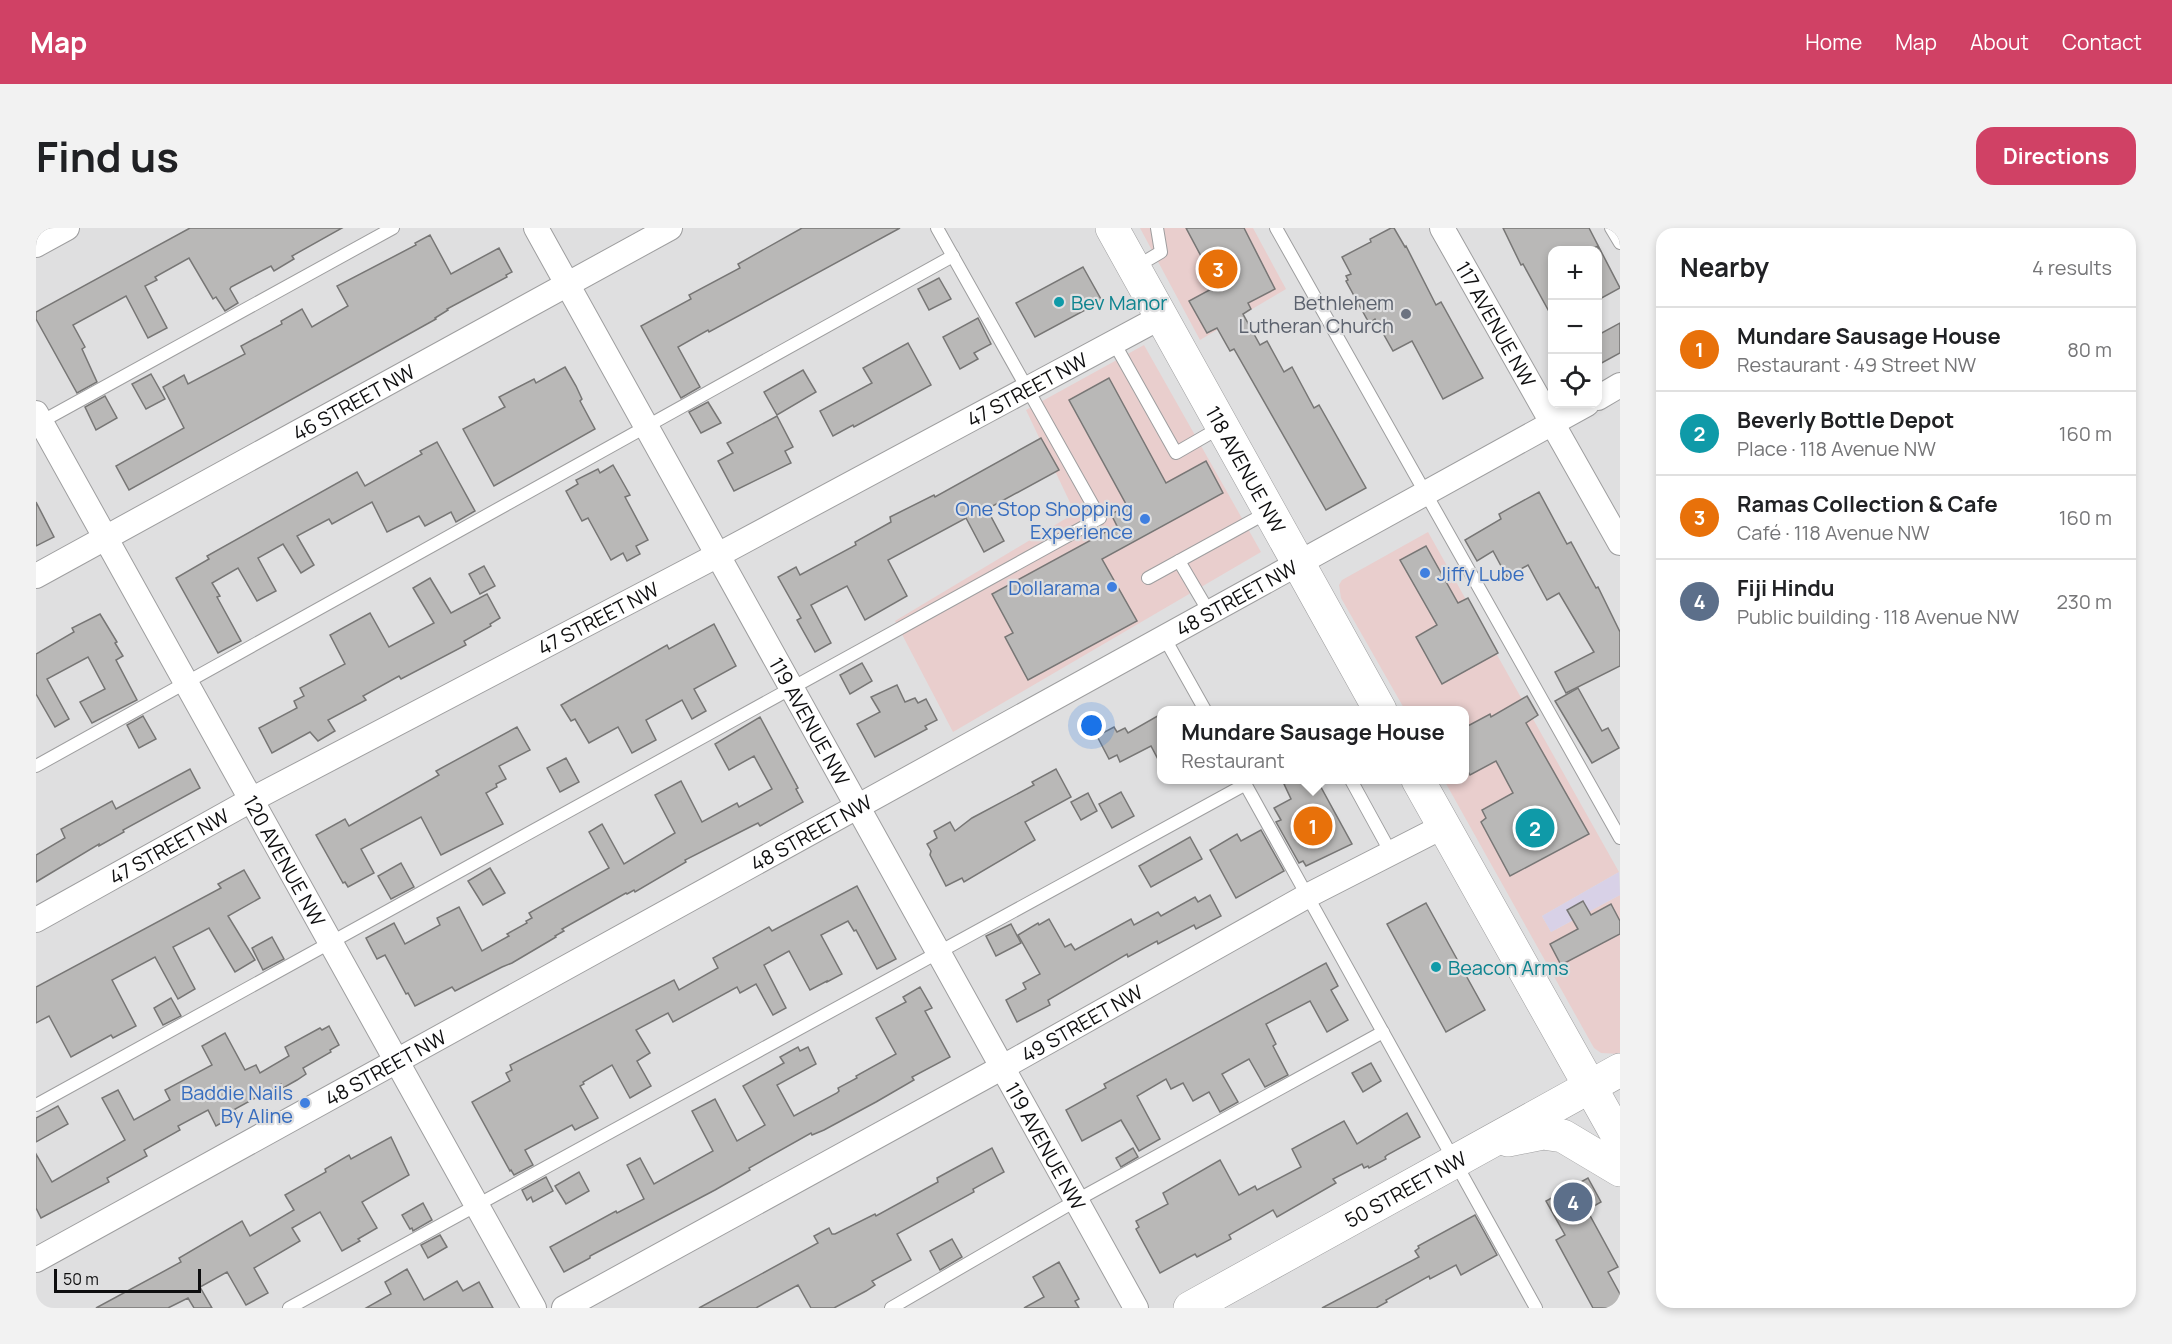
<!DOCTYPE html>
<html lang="en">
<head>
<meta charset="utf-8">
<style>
  :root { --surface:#fff; --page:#f2f2f2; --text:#202124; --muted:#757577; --line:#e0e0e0; --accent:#d04165 }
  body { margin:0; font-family:Manrope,sans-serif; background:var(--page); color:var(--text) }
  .controls { position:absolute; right:18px; top:18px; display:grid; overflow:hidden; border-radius:12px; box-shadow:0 3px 9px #0003 }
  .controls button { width:54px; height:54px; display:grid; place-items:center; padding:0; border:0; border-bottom:2px solid var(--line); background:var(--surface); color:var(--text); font:30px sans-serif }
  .scale { position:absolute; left:18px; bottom:15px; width:147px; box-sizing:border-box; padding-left:6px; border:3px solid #0e0e0f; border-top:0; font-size:16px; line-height:21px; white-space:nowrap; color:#0e0e0f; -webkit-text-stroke:4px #dfdfe0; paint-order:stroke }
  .you { position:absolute; left:1056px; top:498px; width:21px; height:21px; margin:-15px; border:4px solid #fff; border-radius:50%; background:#1a73e8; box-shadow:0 0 0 9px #1a73e833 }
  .badge { display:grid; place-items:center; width:39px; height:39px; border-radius:50%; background:var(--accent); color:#fff; font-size:20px; font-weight:700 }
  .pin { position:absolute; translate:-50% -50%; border:3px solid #fff; box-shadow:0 2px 6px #0006 }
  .popup { position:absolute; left:1121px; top:478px; width:312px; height:78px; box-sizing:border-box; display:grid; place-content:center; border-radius:12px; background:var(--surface); filter:drop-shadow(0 2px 4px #0005); font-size:20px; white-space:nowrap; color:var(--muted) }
  .popup b { font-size:22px; color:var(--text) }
  .popup::after { content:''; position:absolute; left:50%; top:100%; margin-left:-12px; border:12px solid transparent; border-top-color:var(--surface) }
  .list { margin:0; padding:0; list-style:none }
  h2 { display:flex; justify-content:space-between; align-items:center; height:78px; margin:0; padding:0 24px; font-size:26px }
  h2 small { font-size:20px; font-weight:400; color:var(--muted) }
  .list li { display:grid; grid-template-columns:39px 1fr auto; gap:18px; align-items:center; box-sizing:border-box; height:84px; padding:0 24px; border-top:2px solid var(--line) }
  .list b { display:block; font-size:22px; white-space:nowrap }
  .list p { margin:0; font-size:20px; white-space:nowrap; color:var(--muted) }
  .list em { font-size:20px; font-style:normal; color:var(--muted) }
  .icon { flex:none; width:33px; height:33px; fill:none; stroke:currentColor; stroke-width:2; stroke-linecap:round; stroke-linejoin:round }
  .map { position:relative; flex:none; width:1584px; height:1080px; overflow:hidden; border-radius:18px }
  header { display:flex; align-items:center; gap:36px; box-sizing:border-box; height:84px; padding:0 30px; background:var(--accent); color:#fff }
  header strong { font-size:28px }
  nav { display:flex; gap:33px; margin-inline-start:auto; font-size:21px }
  .intro { display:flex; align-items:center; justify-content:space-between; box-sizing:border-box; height:144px; padding:0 36px }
  h1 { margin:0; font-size:42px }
  .button { padding:15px 27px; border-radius:18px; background:var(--accent); color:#fff; font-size:21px; font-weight:700 }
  main { display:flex; gap:36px; padding:0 36px }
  aside { flex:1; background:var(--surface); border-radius:18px; box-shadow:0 3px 9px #0003 }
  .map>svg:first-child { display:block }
  .commercial { fill:#e9cecd }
  .industrial { fill:#d8d1e7 }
  .building { fill:#b9b8b7; stroke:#777675; stroke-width:1.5 }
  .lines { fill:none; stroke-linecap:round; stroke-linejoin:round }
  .lane-casing { stroke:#9e9e9f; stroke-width:14 }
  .street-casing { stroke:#9e9e9f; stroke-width:26 }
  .secondary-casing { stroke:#9e9e9f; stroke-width:34 }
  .lane { stroke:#fff; stroke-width:12 }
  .street { stroke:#fff; stroke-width:24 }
  .secondary { stroke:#fff; stroke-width:33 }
  .culture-dot { fill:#0f9aa8; stroke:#dfdfe0; stroke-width:2 }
  .worship-dot { fill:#6b7280; stroke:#dfdfe0; stroke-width:2 }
  .shop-dot { fill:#3f7fe0; stroke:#dfdfe0; stroke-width:2 }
  .labels { text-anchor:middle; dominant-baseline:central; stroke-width:4.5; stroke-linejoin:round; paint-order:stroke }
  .culture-label { font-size:20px; fill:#0d838f; stroke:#dfdfe0; text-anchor:start }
  .worship-label { font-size:20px; fill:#5b616d; stroke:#dfdfe0; text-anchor:end }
  .street-label { font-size:20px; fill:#0e0e0f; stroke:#dfdfe0 }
  .shop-label { font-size:20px; fill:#366cbe; stroke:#dfdfe0; text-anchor:end }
</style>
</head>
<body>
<header>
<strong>Map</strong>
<nav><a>Home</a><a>Map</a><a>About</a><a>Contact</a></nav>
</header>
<div class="intro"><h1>Find us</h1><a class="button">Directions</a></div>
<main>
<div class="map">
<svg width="1584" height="1080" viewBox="0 0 1584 1080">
  <rect width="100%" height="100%" fill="#dfdfe0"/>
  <g class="commercial">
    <path d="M1104,0h113l33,61 -86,51z"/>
    <path d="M1108,117l117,207 -308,180 -58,-111 180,-108 -49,-103z"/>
    <path d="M1392,304l191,340 -77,44 9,16 69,-37v159l-19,-1 -7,-5 -150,-268h20v-70h-59l-64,-112 -2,-13 3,-5z"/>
  </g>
  <path class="industrial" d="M1583,644l1,23 -69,37 -9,-16z"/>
  <g class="building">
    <path d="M154,0h152l-50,28 2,3 -20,12 -3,-5 -40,21 -1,2 8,14 -13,8 -9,-14 -3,2 -24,-41 -34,19 2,3 -12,6 22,42 -19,10 -22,-42 -53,29 12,22 -3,2 15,33 -20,11 -41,-74v-7z"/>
    <path d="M766,0h98l-191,104 -1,-2 -30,17 22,40 -19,11 -40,-72 50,-27 -2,-4 51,-27 -2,-4z"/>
    <path d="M1150,0h58l31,61 -27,14 3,6 -8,5 17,31 7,-4 17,31 8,-5 22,41 5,-3 47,83 -40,22 -92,-161 -4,2 -13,-23 -10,5 -18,-32 28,-15z"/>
    <path d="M1355,0h3l11,19 1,-1 30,59 5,-3 42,76 -40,21 -31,-58 -19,10 -18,-32 -6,4 -23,-42 2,-1 -2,-4 5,-2 -9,-17 29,-15 -1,-3z"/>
    <path d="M1467,0h86l31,60 -22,12v-54l-8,4h-38v67l-29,-53 -2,1z"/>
    <path d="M394,7l21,39 48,-26 13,24 -6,3 1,2 -60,32 1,1 -13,8 1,1 -307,171 -13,-24 68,-38 -21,-41 21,-12 4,9 57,-30 -4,-8 41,-22 -1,-3 21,-12 10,18 36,-21 -11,-20 79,-41 -1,-2z"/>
    <path d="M1047,39l19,34 -67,36 -19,-34z"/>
    <path d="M903,50l12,21 -22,11 -11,-21z"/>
    <path d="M942,90l13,26 -17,9 4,6 -18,10 -17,-32z"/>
    <path d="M1584,95v30l-22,12v-30z"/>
    <path d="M872,115l23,42 -77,42 -1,-2 -20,11 -13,-25 52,-28 -9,-15z"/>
    <path d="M529,139l11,19 6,13 -2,2 15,28 -101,57 -31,-57 42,-22 -6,-10 35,-18 2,4z"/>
    <path d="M767,142l13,22 -39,23 -13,-23z"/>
    <path d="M115,146l14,25 -19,10 -14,-25z"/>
    <path d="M1073,150l57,105 40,-22 17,32 -121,66 35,62 -109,59 -23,-43 8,-4 -21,-39 125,-68 -6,-12 16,-8 -58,-106z"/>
    <path d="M69,168l12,22 -21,12 -11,-23z"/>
    <path d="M672,174l13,21 -20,10 -12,-21z"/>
    <path d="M741,188l16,31 -8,4 6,12 -57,28 -16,-30 15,-8 -6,-10z"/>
    <path d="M1005,210l18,32 -72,39 17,32 -20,11 -18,-34 -78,42 19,36 -42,24 -18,-34 -36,19 20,38 -16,9 -18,-32 4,-2 -23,-41 18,-10 4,8 56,-30 -1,-3 36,-20 -1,-5 44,-22 1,2z"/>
    <path d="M401,214l38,69 -19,11 -5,-10 -26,14 -6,-10 -32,16 -15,-30 -40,22 -3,-5 -32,17 17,29 -13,8 -18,-29 -25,14 18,33 -19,10 -19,-33 -26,15 8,13 -3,1 24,44 -23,12 -42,-75 33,-19 -2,-3 150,-84 8,14 57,-32 -2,-3z"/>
    <path d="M577,237l17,30 -5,2 23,43 -12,6 4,8 -13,7 -4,-8 -12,7 -23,-42 -6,3 -16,-30 12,-7 -2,-4 22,-11 2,4z"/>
    <path d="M1503,264l28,52 4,-2 25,46 2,-1 22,45v34l-54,27 -11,-21 39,-20 -35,-59 -12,7 -19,-35 -21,12 -14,-26 -16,10 -12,-21 36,-21 -2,-5z"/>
    <path d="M0,274l18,35 -18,9z"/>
    <path d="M1390,318l32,57 10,-5 30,55 -56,31 -26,-47 21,-12 -37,-65z"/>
    <path d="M448,338l11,20 -15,8 -11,-20z"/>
    <path d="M394,350l21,35 36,-19 13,24 -10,6 1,2 -27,15 2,4 -65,34 -2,-3 -36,20 3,4 -38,20 7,11 -17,10 -8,-9 -38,21 -13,-25 38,-20 -3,-7 10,-5 -4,-8 45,-24 -15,-29 40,-22 19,34 45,-24 -21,-35z"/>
    <path d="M64,386l17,28 -2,1 8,13 -7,4 21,40 -45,23 -12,-21 25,-13 -17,-32 -41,22 22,40 -14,8 -19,-33v-40l38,-22 -2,-4z"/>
    <path d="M678,396l22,42 -42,23 12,22 -14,8 -10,-19 -36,20 10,20 -24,13 -14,-26 -29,16 -14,-24 -4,2 -10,-16 106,-60 2,4z"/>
    <path d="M826,435l10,18 -22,13 -10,-19z"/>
    <path d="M861,457l8,17 10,-4 3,5 8,-4 11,21 -12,6 2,3 -52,28 -18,-33 23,-12 -9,-15z"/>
    <path d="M1542,460l24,43 6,-3 11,20 -27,15 -37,-62z"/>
    <path d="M1491,468l11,19 -12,8 63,111 -79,42 -29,-54 5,-4 -4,-8 31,-17 -17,-32 -26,14 -6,-11v-36l26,-14 1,3z"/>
    <path d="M1125,486v51l-10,-19 -31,16 -3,-7 -8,4 -12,-23 17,-9 3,5 8,-4 3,5z"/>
    <path d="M107,488l13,23 -17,9 -12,-23z"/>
    <path d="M724,489l38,71 -2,1 7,13 -43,24 -2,-3 -8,4 -65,33 1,2 -51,30 -1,-2 -7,4 -1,-1 -64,36 2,2 -9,5 1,1 -44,26 -10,4 -47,24 -3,-4 -37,19 -7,-13 -2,1 -21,-39 -8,4 -11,-21 28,-15 11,21 35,-19 -3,-7 22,-11 23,44 27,-15 -2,-2 20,-11 -1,-2 6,-3 -3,-5 80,-45 -20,-36 13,-8 22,40 51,-31 -20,-38 26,-14 21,41 35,-19 2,4 33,-18 -18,-33 -25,14 -14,-26z"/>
    <path d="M481,499l13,23 -31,16 7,13 -10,5 1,3 -11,6 17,31 -62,31 -20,-38 -60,32 13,24 -26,14 -3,-5 -2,1 -27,-48 29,-16 4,7 90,-51 -3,-4z"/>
    <path d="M530,530l13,24 -19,10 -13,-24z"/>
    <path d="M154,541l10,19 -77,42 1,2 -25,14v-2l-63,38v-27l29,-17 -4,-9 51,-28 4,8z"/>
    <path d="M1020,541l15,28 -46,25 10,18 -71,42 -2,-4 -16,8 -16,-31 1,-4 -4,-7 10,-6 -3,-7 16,-9 5,9 17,-13 62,-33 -2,-3z"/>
    <path d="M1256,552h25l35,64 -46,22 -3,-5 -4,2 -23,-41 5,-2 -7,-12 17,-9 -7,-15z"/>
    <path d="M1085,564l13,24 -22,12 -13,-24z"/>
    <path d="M1052,565l9,18 -16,9 -10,-18z"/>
    <path d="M1225,602l23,41 -48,27 -26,-48 27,-16 4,7z"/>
    <path d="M1154,609l12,22 -51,28 -12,-21z"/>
    <path d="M365,635l13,24 -23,12 -13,-23z"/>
    <path d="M454,640l15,25 -22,12 -15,-24z"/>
    <path d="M208,642l16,28 -32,18 27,44 -20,12 -26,-44 -36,19 22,42 -17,10 -23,-42 -43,23 24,46 -23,12 -2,-3 -40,22 -22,-41 -13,7v-36l185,-99 -3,-4z"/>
    <path d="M821,658l39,73 -19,10 -21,-39 -2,1 -6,-10 -27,14 21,39 -15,8v-1l-17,9 -21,-39 -25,14 22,43 -13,7 -17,-31 -16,9 -3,-6 -64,35 -5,-9 -32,17 14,23 -13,8 14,25 -21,12 -18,-33 -29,17 1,2 -4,2 18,32 -23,12 -3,-5 -47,25 8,15 -19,10 -3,-5 -1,1 -38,-69 38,-21 -4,-8 6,-3 -2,-5 164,-85 5,10 39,-22 -5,-10 56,-31 3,4z"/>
    <path d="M1174,667l11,21 -25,13 -2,-4 -36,19 -1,-3 -29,16 -1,-3 -79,46 2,5 -33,17 -11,-22 20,-11 -3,-6 17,-9 -22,-39 20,-12 1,2 10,-6 16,28 6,-3 4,6 56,-31 3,6 24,-13 3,4 34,-19 3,5z"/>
    <path d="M1547,673l8,14 20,-11 9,17v13l-59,31 -11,-21 28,-15 -11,-19z"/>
    <path d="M1390,675l59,107 -39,22 -59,-108z"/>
    <path d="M975,696l10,19 -25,13 -10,-20z"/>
    <path d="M236,709l12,22 -21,11 -11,-22z"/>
    <path d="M1290,735l12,23 -7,4 17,30 -21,12 -17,-31 -44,23 10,20 -3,2 15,29 -23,12 -16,-28 -27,15 16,28 -18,10 -11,-20 -16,9 -10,-18 -12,6 -5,-10 -29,17 23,43 -21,12 -18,-31 -39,21 -16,-31 40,-22 -2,-4z"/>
    <path d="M884,759l12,21 -7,3 25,46 -38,20 2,3 -38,22 -52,28 -12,5 -1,-2 -62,35 1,2 -35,20 -125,66v2l-26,14 -14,-25 66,-36 1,2 27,-14 -17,-34 13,-7 14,26 59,-33 -21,-40 23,-12 22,42 28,-16 -22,-39 41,-23 -4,-6 18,-10 2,4 8,-4 8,17 -39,21 17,31 43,-23 2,-2 -1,-3 19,-10 -1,-2 40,-22 -20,-36 30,-16 -3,-5z"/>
    <path d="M135,770l10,18 -18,9 -9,-17z"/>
    <path d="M293,798l10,19 -9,5 1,2 -28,16 3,6 -9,6 -14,8 -2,-4 -46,25 2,5 -21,12 -8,-16 -30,16 2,4 -36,20 3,6 -40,22 2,4 -68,36 -5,-10v-54l16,28 73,-42 -23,-42 16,-8 16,30 36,-20 -5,-10 47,-25 -10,-19 23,-13 20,37 11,-5 4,8 29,-17 -4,-9 35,-19 2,2z"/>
    <path d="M1335,835l10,18 -18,11 -11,-19z"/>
    <path d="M22,878l10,18 -32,18v-24z"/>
    <path d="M1371,885l13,24 -33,18 -2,2 1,2 -17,9 -1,-2 -4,2 -2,-4 -29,15 3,4 -59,34 -4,-7 -44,25 2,4 -34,18 -2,-3 -35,19 -24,-44 3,-2 -3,-6 32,-17 -5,-11 57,-33 19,35 16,-9 2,4 44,-23 -9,-18 52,-28 13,23z"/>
    <path d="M355,909l18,38 -47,27 15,26 -19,11 2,2 -18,10 -22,-39 -28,16 8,13 -46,27 14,25 -22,12 -19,-33 -27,15 12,21h-18l-6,-10 -20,10h-72l85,-46 -2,-4 63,-37 8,15 44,-26 -9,-15 41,-23 -1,-3 24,-14 2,4z"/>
    <path d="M956,920l12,24 -31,17 1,3 -77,42 14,26 -39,21 3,4 -9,6 -32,17h-23l-13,-23 -42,23h-57l119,-65 -4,-7 15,-8 3,6h3l40,-20 1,2 62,-34 -1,-4z"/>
    <path d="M1097,920l5,9 -17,10 -5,-9z"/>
    <path d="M543,944l10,19 -23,13 -11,-18z"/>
    <path d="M510,949l7,14 -20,11 -2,-5 -4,3 -5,-10z"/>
    <path d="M1552,950l13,24 -14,8 31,57 -10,5 12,22v14h-27l-37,-68 9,-5 -19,-34z"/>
    <path d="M387,975l9,17 -19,11 -1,-3 -2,1 -8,-14z"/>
    <path d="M1439,987l22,40 -36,20 -5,-10 -26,14 -1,-3 -43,24 1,2 -11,6h-54l97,-51 -4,-6 4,-3 -1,-2z"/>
    <path d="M404,1007l7,12 -19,11 -7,-13z"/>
    <path d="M916,1011l10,18 -22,13 -10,-19z"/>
    <path d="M1023,1034l20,37 -4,2 4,7h-55l20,-11 -11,-20z"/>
    <path d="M371,1041l17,31 33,-19 6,10 16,-9 14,26h-127l25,-14 -6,-12z"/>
  </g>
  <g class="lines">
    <defs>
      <g id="lane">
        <path d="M1240,0l344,610"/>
        <path d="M1575,0l9,15"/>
        <path d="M1098,40l27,-16 -4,-24"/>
        <path d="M1077,113l63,112 45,-26"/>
        <path d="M1,196l356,-196"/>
        <path d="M1143,333l30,51"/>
        <path d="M1112,350l120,-66"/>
        <path d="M1128,409l41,73"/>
        <path d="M0,538l917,-510"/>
        <path d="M1207,552l293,528"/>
        <path d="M1315,552l40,73"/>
        <path d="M0,877l1064,-587 -163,-290"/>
        <path d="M253,1080l957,-524"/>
        <path d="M855,1080l186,-108 306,-168"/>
      </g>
      <g id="street">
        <path id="s1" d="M500,0l600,1080"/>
        <path id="s2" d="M1406,0l178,315"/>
        <path d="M0,17l31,-17"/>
        <path d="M1562,170l22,-13"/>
        <path id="s3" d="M0,185l498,895"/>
        <path id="s4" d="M0,348l634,-348"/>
        <path id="s5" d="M0,692l215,-120 467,-245 443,-238"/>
        <path id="s6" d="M0,1032l1551,-856"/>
        <path id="s7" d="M528,1080l439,-241 304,-171 137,-70"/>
      </g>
      <g id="secondary">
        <path id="s8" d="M1076,0l268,482"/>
        <path d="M1382,552l202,360"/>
        <path d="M1472,912l35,-7 20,3 57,34"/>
        <path id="s9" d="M1154,1080l430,-238"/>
      </g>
    </defs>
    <use href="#lane" class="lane-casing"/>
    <use href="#street" class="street-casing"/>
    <use href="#secondary" class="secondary-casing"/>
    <use href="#lane" class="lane"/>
    <use href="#street" class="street"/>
    <use href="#secondary" class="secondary"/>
  </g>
  <g class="culture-dot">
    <circle cx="1023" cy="74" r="6"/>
    <circle cx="1400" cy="739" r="6"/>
  </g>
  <circle class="worship-dot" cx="1370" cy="86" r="6"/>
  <g class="shop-dot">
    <circle cx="1109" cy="291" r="6"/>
    <circle cx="1389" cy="345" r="6"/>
    <circle cx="1076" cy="359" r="6"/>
    <circle cx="269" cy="875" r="6"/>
  </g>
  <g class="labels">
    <g class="culture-label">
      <text x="1035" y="74">Bev Manor</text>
      <text x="1412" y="739">Beacon Arms</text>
    </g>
    <g class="worship-label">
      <text x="1358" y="74">Bethlehem<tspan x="1358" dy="23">Lutheran Church</tspan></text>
    </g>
    <g class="street-label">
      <text stroke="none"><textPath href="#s2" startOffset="110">117 AVENUE NW</textPath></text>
      <text stroke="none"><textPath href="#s5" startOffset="1124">47 STREET NW</textPath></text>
      <text stroke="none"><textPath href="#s4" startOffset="362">46 STREET NW</textPath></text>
      <text stroke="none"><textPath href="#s8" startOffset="276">118 AVENUE NW</textPath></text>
      <text stroke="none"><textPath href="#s6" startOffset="1371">48 STREET NW</textPath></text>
      <text stroke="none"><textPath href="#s5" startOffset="638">47 STREET NW</textPath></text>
      <text stroke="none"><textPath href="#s1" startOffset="564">119 AVENUE NW</textPath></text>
      <text stroke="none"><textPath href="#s6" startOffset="885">48 STREET NW</textPath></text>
      <text stroke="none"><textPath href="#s5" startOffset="152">47 STREET NW</textPath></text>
      <text stroke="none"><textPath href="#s3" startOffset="512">120 AVENUE NW</textPath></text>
      <text stroke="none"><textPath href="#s7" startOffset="591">49 STREET NW</textPath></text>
      <text stroke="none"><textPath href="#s6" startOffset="399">48 STREET NW</textPath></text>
      <text stroke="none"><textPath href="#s1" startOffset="1050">119 AVENUE NW</textPath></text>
      <text stroke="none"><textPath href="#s9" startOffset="246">50 STREET NW</textPath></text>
    </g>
    <g class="shop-label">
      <text x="1097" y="280">One Stop Shopping<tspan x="1097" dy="23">Experience</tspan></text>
      <text x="1401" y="345" text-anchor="start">Jiffy Lube</text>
      <text x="1064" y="359">Dollarama</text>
      <text x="257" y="864">Baddie Nails<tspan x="257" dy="23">By Aline</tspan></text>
    </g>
  </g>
</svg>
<div class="controls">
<button>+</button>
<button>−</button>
<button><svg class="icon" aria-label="locate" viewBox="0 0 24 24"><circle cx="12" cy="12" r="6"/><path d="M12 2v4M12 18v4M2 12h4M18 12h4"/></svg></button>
</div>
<div class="scale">50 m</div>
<div class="you"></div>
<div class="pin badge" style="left:1277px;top:598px;background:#e8710a">1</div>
<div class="popup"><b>Mundare Sausage House</b>Restaurant</div>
<div class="pin badge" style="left:1499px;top:600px;background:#0f9aa8">2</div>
<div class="pin badge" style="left:1182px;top:41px;background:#e8710a">3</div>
<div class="pin badge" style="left:1537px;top:974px;background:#5c6f8a">4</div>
</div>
<aside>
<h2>Nearby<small>4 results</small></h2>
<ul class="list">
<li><span class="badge" style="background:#e8710a">1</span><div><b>Mundare Sausage House</b><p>Restaurant · 49 Street NW</p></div><em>80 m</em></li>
<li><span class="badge" style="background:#0f9aa8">2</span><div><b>Beverly Bottle Depot</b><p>Place · 118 Avenue NW</p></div><em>160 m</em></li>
<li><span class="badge" style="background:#e8710a">3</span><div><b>Ramas Collection &amp; Cafe</b><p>Café · 118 Avenue NW</p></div><em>160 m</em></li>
<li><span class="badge" style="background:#5c6f8a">4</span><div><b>Fiji Hindu</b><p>Public building · 118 Avenue NW</p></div><em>230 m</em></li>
</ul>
</aside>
</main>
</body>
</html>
